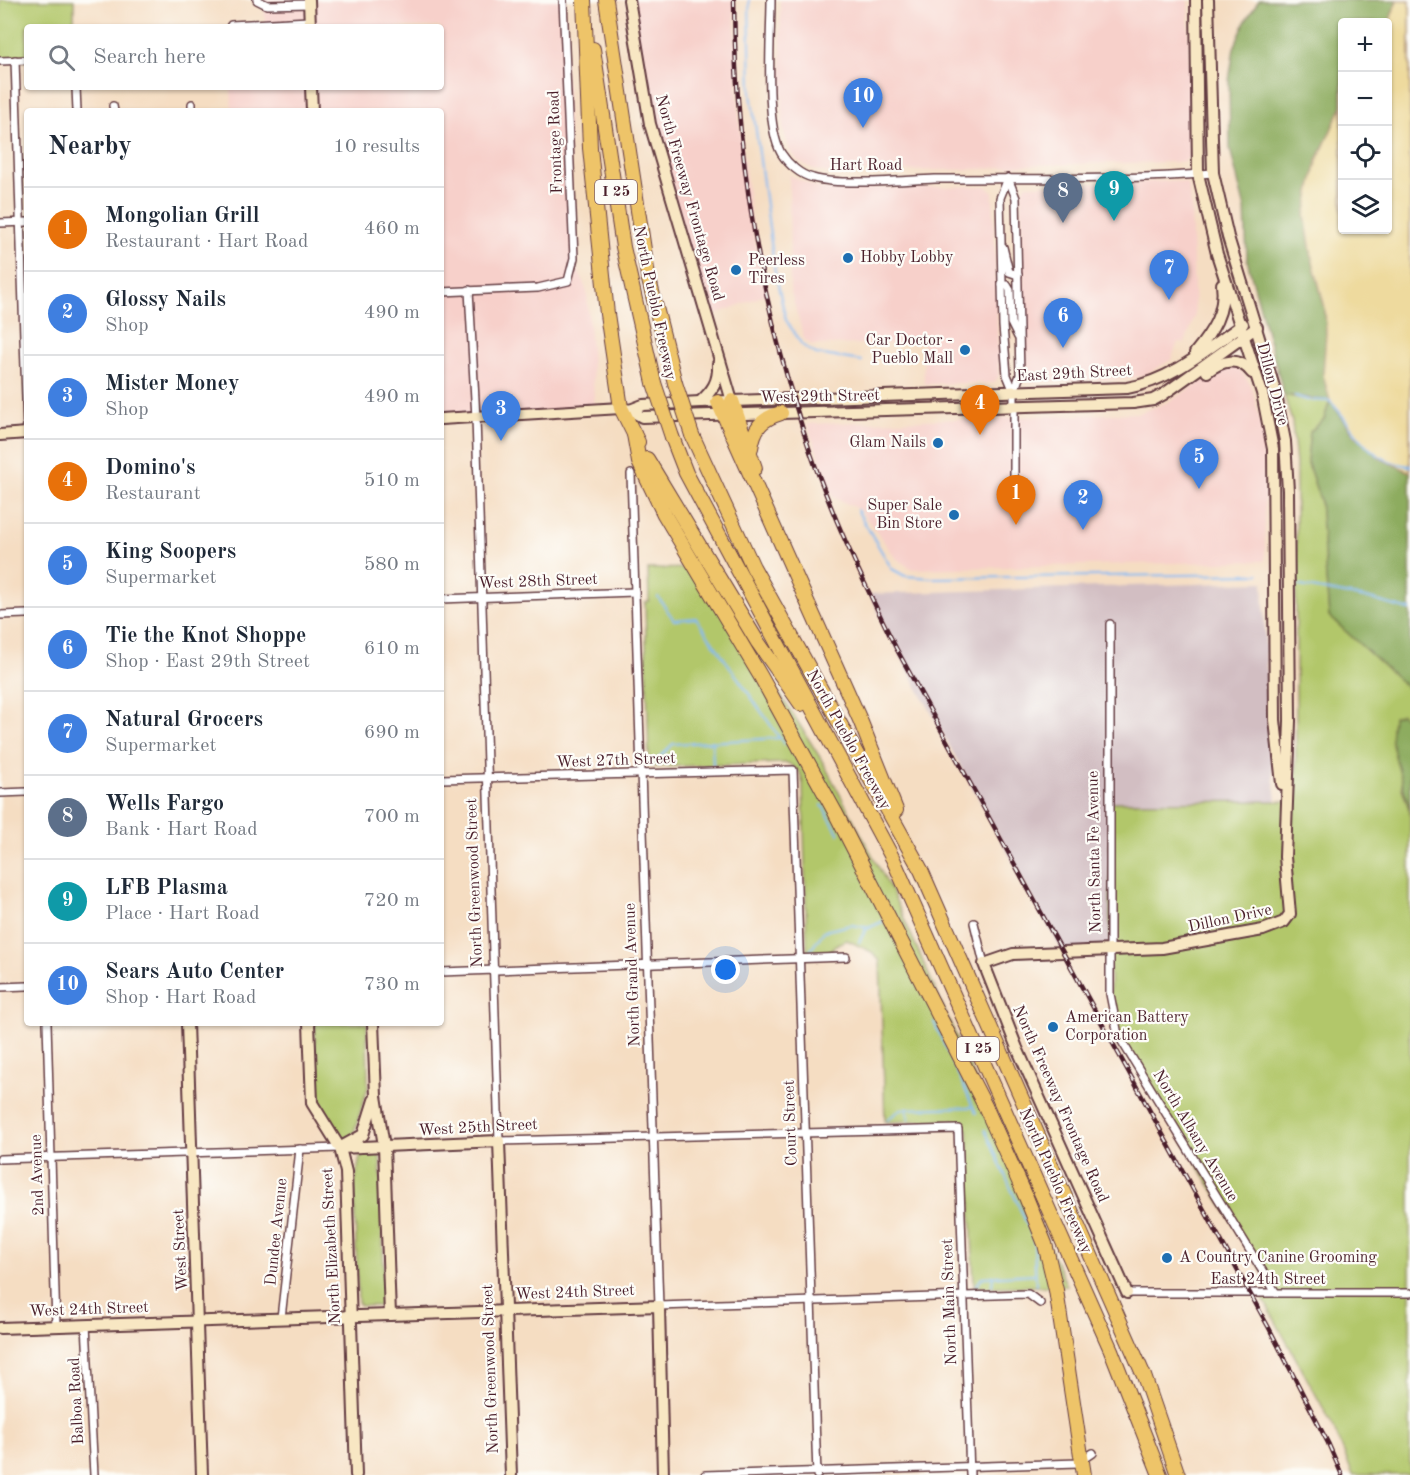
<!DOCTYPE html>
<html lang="en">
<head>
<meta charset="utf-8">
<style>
  :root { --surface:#fff; --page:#f6f6f7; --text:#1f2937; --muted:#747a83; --line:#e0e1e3; --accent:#1f6fb2 }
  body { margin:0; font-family:"Old Standard TT",serif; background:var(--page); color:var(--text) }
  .controls { position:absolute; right:18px; top:18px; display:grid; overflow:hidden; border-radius:6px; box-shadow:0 2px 4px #0004 }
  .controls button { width:54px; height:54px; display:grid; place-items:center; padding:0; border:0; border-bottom:2px solid var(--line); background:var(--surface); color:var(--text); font:30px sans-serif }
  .you { position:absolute; left:726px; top:970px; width:21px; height:21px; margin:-15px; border:4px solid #fff; border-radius:50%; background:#1a73e8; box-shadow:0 0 0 9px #1a73e833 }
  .badge { display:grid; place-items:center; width:39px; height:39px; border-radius:50%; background:var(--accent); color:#fff; font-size:20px; font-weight:700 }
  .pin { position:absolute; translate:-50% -50px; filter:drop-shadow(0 2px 3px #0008) }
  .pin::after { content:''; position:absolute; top:32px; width:21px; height:18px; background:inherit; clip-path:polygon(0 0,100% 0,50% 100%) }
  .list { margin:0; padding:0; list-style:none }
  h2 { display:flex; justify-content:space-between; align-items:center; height:78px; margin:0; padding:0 24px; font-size:26px }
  h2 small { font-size:20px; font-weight:400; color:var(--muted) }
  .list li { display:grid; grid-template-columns:39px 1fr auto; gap:18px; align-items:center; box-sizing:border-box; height:84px; padding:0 24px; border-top:2px solid var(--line) }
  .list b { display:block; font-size:22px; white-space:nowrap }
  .list p { margin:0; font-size:20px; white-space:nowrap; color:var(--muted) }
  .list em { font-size:20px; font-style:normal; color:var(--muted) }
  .icon { flex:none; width:33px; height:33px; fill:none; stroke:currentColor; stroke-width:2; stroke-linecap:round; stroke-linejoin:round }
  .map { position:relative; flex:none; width:1410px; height:1475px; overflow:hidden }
  .search { position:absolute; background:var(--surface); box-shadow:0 2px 4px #0004; left:24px; top:24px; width:420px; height:66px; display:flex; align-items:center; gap:15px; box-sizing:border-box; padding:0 21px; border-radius:6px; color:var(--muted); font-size:22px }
  .panel { position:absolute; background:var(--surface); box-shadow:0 2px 4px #0004; left:24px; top:108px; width:420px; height:918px; border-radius:6px }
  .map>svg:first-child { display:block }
  .built { fill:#f7d0ca }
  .industrial { fill:#d2bec2 }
  .green { fill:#b2c76b; stroke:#7e734b; stroke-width:1.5 }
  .forest { fill:#8dac5f; stroke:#6c6645; stroke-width:1.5 }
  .sand { fill:#eeda9e; stroke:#9c7c64; stroke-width:1.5 }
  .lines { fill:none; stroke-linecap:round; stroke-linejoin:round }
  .stream { stroke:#83baf3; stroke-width:2 }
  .street-casing { stroke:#643c42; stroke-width:10 }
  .secondary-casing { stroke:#643c42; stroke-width:14 }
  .highway-casing { stroke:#643c42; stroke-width:16 }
  .street { stroke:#fff; stroke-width:7 }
  .secondary { stroke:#f8e7c3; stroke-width:10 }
  .highway { stroke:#eec469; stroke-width:14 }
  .rail-casing { stroke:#4a1f2b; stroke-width:4.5 }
  .rail { stroke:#fdfcf7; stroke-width:2; stroke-dasharray:7; stroke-linecap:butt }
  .highway-bridge-casing { stroke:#643c42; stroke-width:16; stroke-linecap:butt }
  .highway-bridge { stroke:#eec469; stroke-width:14 }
  .poi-dot { fill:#1f6fb2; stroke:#fdfcf7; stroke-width:2 }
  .labels { text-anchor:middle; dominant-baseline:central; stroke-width:4.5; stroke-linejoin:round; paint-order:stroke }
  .shield { fill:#fdfcf7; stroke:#806168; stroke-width:1.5 }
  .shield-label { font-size:15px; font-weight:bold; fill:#4a1f2b }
  .street-label { font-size:16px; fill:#4a1f2b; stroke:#fdfcf7 }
  .poi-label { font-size:16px; fill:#4a1f2b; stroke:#fdfcf7; text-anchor:start }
</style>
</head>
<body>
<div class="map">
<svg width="1410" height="1475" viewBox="0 0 1410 1475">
  <rect width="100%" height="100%" fill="#fdfcf7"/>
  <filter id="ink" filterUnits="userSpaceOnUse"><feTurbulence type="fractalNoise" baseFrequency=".0167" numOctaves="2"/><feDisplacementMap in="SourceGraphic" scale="12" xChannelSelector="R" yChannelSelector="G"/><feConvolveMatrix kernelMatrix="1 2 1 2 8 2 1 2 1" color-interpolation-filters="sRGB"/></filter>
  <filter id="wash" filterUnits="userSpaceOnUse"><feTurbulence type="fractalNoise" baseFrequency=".008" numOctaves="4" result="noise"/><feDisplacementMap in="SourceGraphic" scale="24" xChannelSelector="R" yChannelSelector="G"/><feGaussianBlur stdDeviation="1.35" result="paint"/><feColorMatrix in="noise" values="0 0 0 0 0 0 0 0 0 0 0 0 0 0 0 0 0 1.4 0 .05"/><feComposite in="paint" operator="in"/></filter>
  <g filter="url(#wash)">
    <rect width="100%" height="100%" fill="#f5ddc2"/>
    <g class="built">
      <path d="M264,0h299l11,258 13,34 8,118 -154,9v-308h-209l-1,-24h210v-60h-188l12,-4z"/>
      <path d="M629,0h105l5,119 13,108 15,67 -60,24 -57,-194z"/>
      <path d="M780,0h408l3,155 -6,6 -8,1 -156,3 -38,4 -156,4 -12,-3 -16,-8 -9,-11 -7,-21z"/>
      <path d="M789,175l27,12 13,2 157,-3 7,6 6,184 -5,7 -70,1 -1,-41 -111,2 -8,-6 -14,-50z"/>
      <path d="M1171,181l14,1 3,3 3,22 4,108 -10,28 -7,-1 -7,18 -28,16 -17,3 -97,3 -4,-8 -4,-182 5,-7z"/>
      <path d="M1231,367l8,1 13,19 12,51 1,123 -353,8 -15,-10 -37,-49 -27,-13 -26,-73 332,-11 29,-11 47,-29z"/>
    </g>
    <path class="industrial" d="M1263,582l6,153 7,66 -166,1 2,148 -50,2 -166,-304 -27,-54z"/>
    <g class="green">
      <path d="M0,0h74v27h-47v34l-27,1z"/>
      <path d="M1284,395l23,5 23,1 -6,18 -14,13 -3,29 13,39 9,116 81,74v32l-9,-8 1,74 8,24v663h-57l-21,-51 -72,-131h16l-158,-258 -8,-41v-192l186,-1v-337l-4,-42z"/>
      <path d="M701,568l120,191 72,135 174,392 -93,1 -6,-157 -15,-10 -68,2 -5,-161 -8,-9 -25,-12 -10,4 -9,10 -21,-1 -4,-169 -3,-12 -12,-9 -133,4 -6,-3 -4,-162 4,-1 -1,-32z"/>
      <path d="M315,1023h52l1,64 -15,49 -8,4c-34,-18 -29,-85 -30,-117z"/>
      <path d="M380,1151l5,155h-24l-3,-4 -4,-115 7,-35z"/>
    </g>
    <g class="forest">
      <path d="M1259,0h138l-9,26v-4h-46v84l-25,55 -5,97 13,50 5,93 24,33 26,24 30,14v218l-81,-74 -9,-116 -13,-39 3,-29 14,-13 6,-18 -46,-6 -37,-135 -2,-51 -15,-60 -1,-68 5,-33 11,-26z"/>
      <path d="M1401,714l9,8v90l-19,-71 2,-24z"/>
    </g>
    <path class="sand" d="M1397,0h13v472l-30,-14 -26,-24 -14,-22 -10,-11 -7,-26 3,-42 -1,-25 -13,-50 -7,-43 12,-54 25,-55v124h46v-204z"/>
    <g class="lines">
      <g class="stream">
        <path d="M749,0l2,93 24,179 11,48 16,25 14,9 46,7"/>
        <path d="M1295,396l12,4 23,1c27,28 35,60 80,65"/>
        <path d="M857,510l35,59 13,7 27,2 327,-4"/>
        <path d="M1296,585l70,13 44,12"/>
        <path d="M658,597l16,23 22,-2 88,126"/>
        <path d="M712,741l1,24"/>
        <path d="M652,764l21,-20 106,-6"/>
        <path d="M822,805l17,29"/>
        <path d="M859,942l7,-13 18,-8"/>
        <path d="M810,951l14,-20 27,-6 19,3"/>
        <path d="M934,1022l42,91"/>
        <path d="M907,1109l2,11"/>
        <path d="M887,1120l14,-11 72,-2"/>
        <path d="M985,1130l49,110 2,45"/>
        <path d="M976,1285l7,-8 52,-3"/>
        <path d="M992,1285l1,-9"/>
      </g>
    </g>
  </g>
  <g filter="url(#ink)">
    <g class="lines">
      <defs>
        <g id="street">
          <path d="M257,0l10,5 42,-1"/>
          <path d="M771,0c0,37 -7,123 10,153 7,11 19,22 32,25 28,8 90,2 122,1 92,-1 186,2 278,-6"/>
          <path d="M230,27l1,-2 78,-4"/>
          <path d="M15,60l12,370"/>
          <path d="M0,61l27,-1"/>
          <path d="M76,87l1,24"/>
          <path d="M192,104v7"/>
          <path d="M113,106l1,5"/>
          <path d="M1008,178l8,20 4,177 -6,17v102"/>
          <path d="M1008,178l-8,20 3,128 4,49 7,17"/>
          <path d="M0,223l27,-1"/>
          <path d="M1003,247l6,25 9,3"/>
          <path d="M1002,285h5l3,5 1,33 7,14"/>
          <path d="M469,290l7,128 23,723 459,-12 12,346"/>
          <path d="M441,292l97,-4 30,-7 6,-23 -11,-258"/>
          <path d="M631,474l28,832 369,-12 12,9"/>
          <path d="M441,599l194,-7"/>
          <path d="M0,615l27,-1"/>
          <path d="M1110,624v370l8,41 158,258"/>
          <path d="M441,779l352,-9 24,705"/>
          <path d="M0,793l27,-1"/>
          <path d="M974,923l10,41"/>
          <path d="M441,972l405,-15"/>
          <path d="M0,987l27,-1"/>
          <path d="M47,1023l9,303"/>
          <path d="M0,1159l340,-11"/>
          <path d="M1127,1293h283"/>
          <path d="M281,1318l19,-169"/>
          <path d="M86,1325l8,150"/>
          <path d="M705,1475l373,-12 15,-10"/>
        </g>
        <g id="secondary">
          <path d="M309,0l1,27"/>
          <path d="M629,0l21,124 82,277"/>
          <path d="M1196,0l2,174 19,80 45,139 11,56 2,271 7,64"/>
          <path d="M311,87l1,24"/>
          <path d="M1195,353c17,-21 31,-41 27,-69"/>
          <path d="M1207,372c15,-12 32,-16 45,1"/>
          <path d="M700,402c12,-11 19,-20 18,-38"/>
          <path d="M630,410l13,-5 57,-3 427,-14c43,-7 81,-39 116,-64"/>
          <path d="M441,419l180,-11 9,2 12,7 491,-14 20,-3 11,-6 93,-67"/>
          <path d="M0,435l27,-2"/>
          <path d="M187,1023l15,452"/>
          <path d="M309,1023l3,80 28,45 6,24 10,303"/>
          <path d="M373,1023l3,73 8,50 6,169"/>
          <path d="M343,1146l20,-11 11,-35"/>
          <path d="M340,1148l159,-7 12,334"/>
          <path d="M1127,1293l-110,-245 -33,-84 29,-10 149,-6 101,-18 21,-8 6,-8 -5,-57 5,-136 -2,-230 -3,-50 -10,-51 -47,-153 -15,-64 -5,-173"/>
          <path d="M0,1328l659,-22 4,169"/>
        </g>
        <g id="highway">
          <path d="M584,0l6,148 17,166 14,94 17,34"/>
          <path d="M606,0l42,276 27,107"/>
          <path d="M593,49l30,198 31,136"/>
          <path d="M732,401l23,67"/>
          <path d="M718,402l142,318 36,90"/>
          <path d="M634,434l5,28 25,52 97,163 74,135 150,294 41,91 19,47 11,46 28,185"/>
          <path d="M692,435l61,132 168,303 223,506 34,99"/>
          <path d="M672,437l14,36 207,386 218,491 49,125"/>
          <path d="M751,448c3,-20 10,-29 30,-35"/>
          <path d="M647,459l110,182 44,63"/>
        </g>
      </defs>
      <use href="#street" class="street-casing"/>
      <use href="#secondary" class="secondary-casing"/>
      <use href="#highway" class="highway-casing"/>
      <use href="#street" class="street"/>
      <use href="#secondary" class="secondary"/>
      <use href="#highway" class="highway"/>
      <defs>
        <path id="rail" d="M734,0c1,146 24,291 69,430 24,76 58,147 93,218l373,680 59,115 14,32"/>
      </defs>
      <use href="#rail" class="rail-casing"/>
      <use href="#rail" class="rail"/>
      <defs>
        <g id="highway-bridge">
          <path d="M654,383l18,54"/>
          <path d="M675,383l17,52"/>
        </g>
      </defs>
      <use href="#highway-bridge" class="highway-bridge-casing"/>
      <use href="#highway-bridge" class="highway-bridge"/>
    </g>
  </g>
  <g class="poi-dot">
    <circle cx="848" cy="258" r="6"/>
    <circle cx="736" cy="270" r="6"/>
    <circle cx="965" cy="350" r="6"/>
    <circle cx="938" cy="443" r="6"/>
    <circle cx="954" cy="515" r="6"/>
    <circle cx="1053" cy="1027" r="6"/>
    <circle cx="1167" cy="1258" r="6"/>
  </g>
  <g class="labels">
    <g class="shield">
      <rect x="595" y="180" width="42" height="24" rx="4.5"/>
      <rect x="957" y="1037" width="42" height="24" rx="4.5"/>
    </g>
    <g class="shield-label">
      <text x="616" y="192">I 25</text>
      <text x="978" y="1049">I 25</text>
    </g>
    <g class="street-label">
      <text transform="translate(556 142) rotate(-92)">Frontage Road</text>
      <text x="866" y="166">Hart Road</text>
      <text transform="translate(689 198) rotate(74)">North Freeway Frontage Road</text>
      <text transform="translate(654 303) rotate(78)">North Pueblo Freeway</text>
      <text transform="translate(1074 374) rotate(-3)">East 29th Street</text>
      <text transform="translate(1272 384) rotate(75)">Dillon Drive</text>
      <text transform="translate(820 397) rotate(-1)">West 29th Street</text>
      <text transform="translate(538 582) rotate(-2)">West 28th Street</text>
      <text transform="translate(848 740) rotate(61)">North Pueblo Freeway</text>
      <text transform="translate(616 761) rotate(-2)">West 27th Street</text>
      <text transform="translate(1095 852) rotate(-91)">North Santa Fe Avenue</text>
      <text transform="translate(475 883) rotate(-92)">North Greenwood Street</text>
      <text transform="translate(1230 919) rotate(-12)">Dillon Drive</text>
      <text transform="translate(633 975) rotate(-92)">North Grand Avenue</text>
      <text transform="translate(1060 1104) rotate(66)">North Freeway Frontage Road</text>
      <text transform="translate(791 1123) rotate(-92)">Court Street</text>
      <text transform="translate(478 1128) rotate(-3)">West 25th Street</text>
      <text transform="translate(1195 1136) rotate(59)">North Albany Avenue</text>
      <text transform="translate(38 1175) rotate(-92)">2nd Avenue</text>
      <text transform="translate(1055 1181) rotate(66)">North Pueblo Freeway</text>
      <text transform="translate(277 1232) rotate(-84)">Dundee Avenue</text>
      <text transform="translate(332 1246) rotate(-93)">North Elizabeth Street</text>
      <text transform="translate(181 1250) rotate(-93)">West Street</text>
      <text x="1268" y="1280">East 24th Street</text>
      <text transform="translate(575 1293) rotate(-2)">West 24th Street</text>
      <text transform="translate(950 1302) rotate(-92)">North Main Street</text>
      <text transform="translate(89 1310) rotate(-2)">West 24th Street</text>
      <text transform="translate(491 1369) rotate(-92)">North Greenwood Street</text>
      <text transform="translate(77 1401) rotate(-93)">Balboa Road</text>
    </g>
    <g class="poi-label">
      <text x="860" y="258">Hobby Lobby</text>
      <text x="748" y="261">Peerless<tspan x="748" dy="18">Tires</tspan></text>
      <text x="953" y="341" text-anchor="end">Car Doctor -<tspan x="953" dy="18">Pueblo Mall</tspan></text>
      <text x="926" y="443" text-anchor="end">Glam Nails</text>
      <text x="942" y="506" text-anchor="end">Super Sale<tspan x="942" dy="18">Bin Store</tspan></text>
      <text x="1065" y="1018">American Battery<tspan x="1065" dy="18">Corporation</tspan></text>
      <text x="1179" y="1258">A Country Canine Grooming</text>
    </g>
  </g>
</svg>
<div class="controls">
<button>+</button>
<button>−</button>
<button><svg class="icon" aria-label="locate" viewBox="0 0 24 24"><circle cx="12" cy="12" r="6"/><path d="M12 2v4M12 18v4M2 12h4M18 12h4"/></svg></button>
<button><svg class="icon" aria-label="layers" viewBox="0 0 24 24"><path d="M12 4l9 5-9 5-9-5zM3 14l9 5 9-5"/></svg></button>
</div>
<div class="you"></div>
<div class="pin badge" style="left:1016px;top:525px;background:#e8710a">1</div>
<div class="pin badge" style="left:1083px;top:530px;background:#3f7fe0">2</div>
<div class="pin badge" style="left:501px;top:441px;background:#3f7fe0">3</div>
<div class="pin badge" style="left:980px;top:435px;background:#e8710a">4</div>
<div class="pin badge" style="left:1199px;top:489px;background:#3f7fe0">5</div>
<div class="pin badge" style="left:1063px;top:348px;background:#3f7fe0">6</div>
<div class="pin badge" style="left:1169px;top:300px;background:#3f7fe0">7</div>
<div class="pin badge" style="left:1063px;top:223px;background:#5c6f8a">8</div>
<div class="pin badge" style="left:1114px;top:221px;background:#0f9aa8">9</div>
<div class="pin badge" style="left:863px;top:128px;background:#3f7fe0">10</div>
<div class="search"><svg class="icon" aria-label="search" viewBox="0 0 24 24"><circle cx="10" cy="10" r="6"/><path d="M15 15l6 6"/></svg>Search here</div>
<section class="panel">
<h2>Nearby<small>10 results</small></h2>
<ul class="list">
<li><span class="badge" style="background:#e8710a">1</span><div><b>Mongolian Grill</b><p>Restaurant · Hart Road</p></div><em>460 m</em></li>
<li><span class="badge" style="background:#3f7fe0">2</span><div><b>Glossy Nails</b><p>Shop</p></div><em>490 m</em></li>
<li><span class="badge" style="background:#3f7fe0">3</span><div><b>Mister Money</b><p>Shop</p></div><em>490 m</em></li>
<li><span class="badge" style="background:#e8710a">4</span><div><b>Domino's</b><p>Restaurant</p></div><em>510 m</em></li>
<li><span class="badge" style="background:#3f7fe0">5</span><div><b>King Soopers</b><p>Supermarket</p></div><em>580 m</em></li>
<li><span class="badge" style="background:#3f7fe0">6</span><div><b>Tie the Knot Shoppe</b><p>Shop · East 29th Street</p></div><em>610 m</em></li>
<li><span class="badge" style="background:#3f7fe0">7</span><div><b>Natural Grocers</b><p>Supermarket</p></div><em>690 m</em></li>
<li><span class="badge" style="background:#5c6f8a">8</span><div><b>Wells Fargo</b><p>Bank · Hart Road</p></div><em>700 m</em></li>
<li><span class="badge" style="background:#0f9aa8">9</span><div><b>LFB Plasma</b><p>Place · Hart Road</p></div><em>720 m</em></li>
<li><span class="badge" style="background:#3f7fe0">10</span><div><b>Sears Auto Center</b><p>Shop · Hart Road</p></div><em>730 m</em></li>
</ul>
</section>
</div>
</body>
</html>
